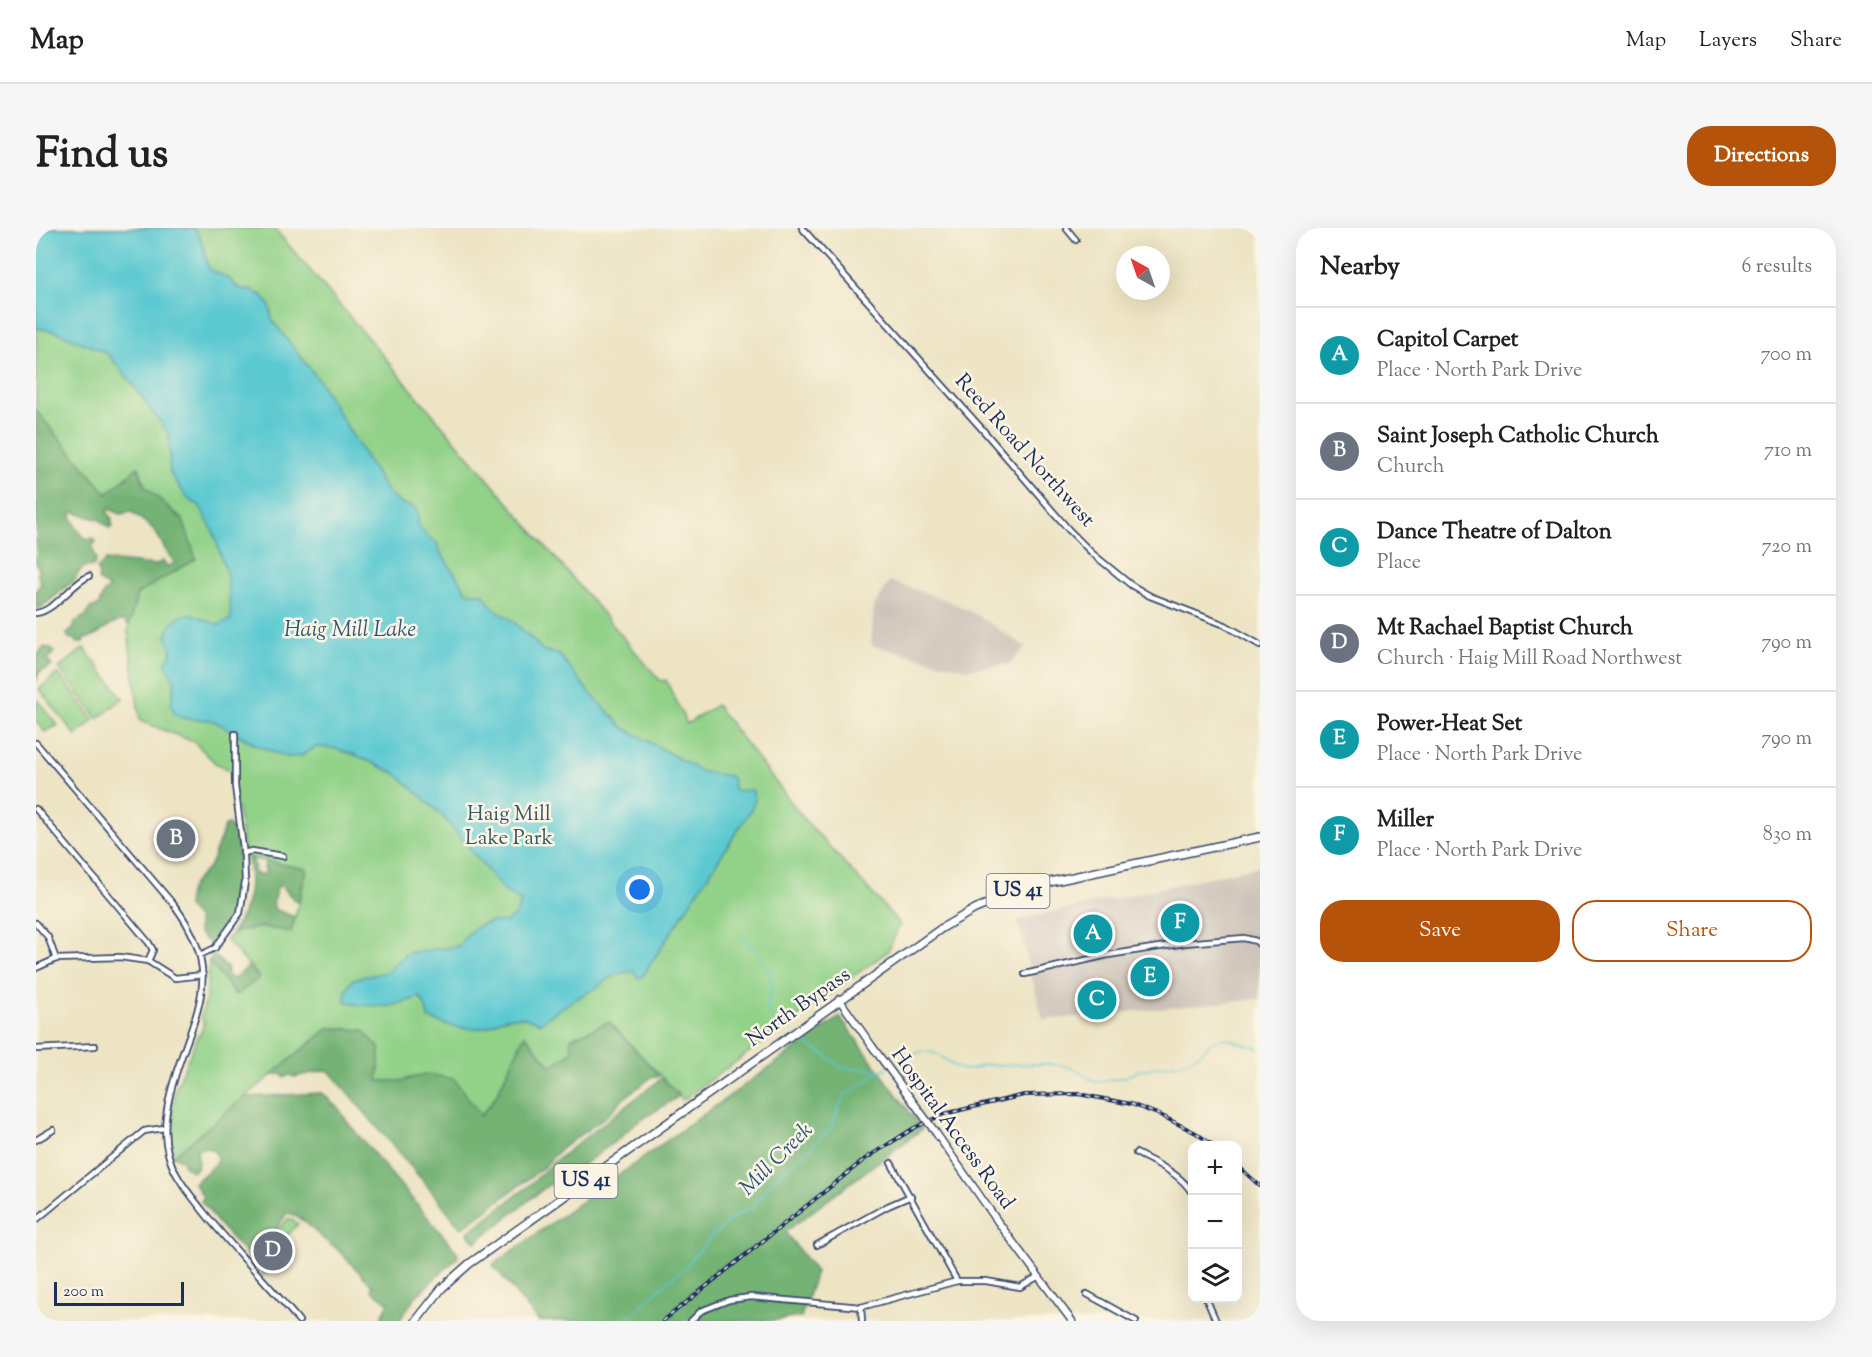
<!DOCTYPE html>
<html lang="en">
<head>
<meta charset="utf-8">
<style>
  :root { --surface:#fff; --page:#f6f6f6; --text:#202124; --muted:#757577; --line:#e0e0e0; --accent:#b45309 }
  body { margin:0; font-family:"Sorts Mill Goudy",serif; background:var(--page); color:var(--text) }
  .controls { position:absolute; right:18px; bottom:18px; display:grid; overflow:hidden; border-radius:12px; box-shadow:0 6px 24px #0002 }
  .controls button { width:54px; height:54px; display:grid; place-items:center; padding:0; border:0; border-bottom:2px solid var(--line); background:var(--surface); color:var(--text); font:30px sans-serif }
  .compass { position:absolute; left:1080px; top:18px; width:54px; height:54px; border-radius:50%; background:var(--surface); box-shadow:0 6px 24px #0002; rotate:320deg }
  .scale { position:absolute; left:18px; bottom:15px; width:130px; box-sizing:border-box; padding-left:6px; border:3px solid #1b2f5e; border-top:0; font-size:16px; line-height:21px; white-space:nowrap; color:#1b2f5e; -webkit-text-stroke:4px #fcf5e5; paint-order:stroke }
  .you { position:absolute; left:604px; top:662px; width:21px; height:21px; margin:-15px; border:4px solid #fff; border-radius:50%; background:#1a73e8; box-shadow:0 0 0 9px #1a73e833 }
  .badge { display:grid; place-items:center; width:39px; height:39px; border-radius:50%; background:var(--accent); color:#fff; font-size:20px; font-weight:700 }
  .pin { position:absolute; translate:-50% -50%; border:3px solid #fff; box-shadow:0 2px 6px #0006 }
  .list { margin:0; padding:0; list-style:none }
  h2 { display:flex; justify-content:space-between; align-items:center; height:78px; margin:0; padding:0 24px; font-size:26px }
  h2 small { font-size:20px; font-weight:400; color:var(--muted) }
  .list li { display:grid; grid-template-columns:39px 1fr auto; gap:18px; align-items:center; box-sizing:border-box; height:96px; padding:0 24px; border-top:2px solid var(--line) }
  .list b { display:block; font-size:22px; white-space:nowrap }
  .list p { margin:0; font-size:20px; white-space:nowrap; color:var(--muted) }
  .list em { font-size:20px; font-style:normal; color:var(--muted) }
  .actions { display:flex; gap:12px; padding:18px 24px }
  .actions a { flex:1; padding:14px 0; border:2px solid var(--accent); border-radius:24px; text-align:center; font-size:21px; color:var(--accent) }
  .actions .main { background:var(--accent); color:#fff }
  .icon { flex:none; width:33px; height:33px; fill:none; stroke:currentColor; stroke-width:2; stroke-linecap:round; stroke-linejoin:round }
  .map { position:relative; flex:none; width:1224px; height:1093px; overflow:hidden; border-radius:24px }
  header { display:flex; align-items:center; gap:36px; box-sizing:border-box; height:84px; padding:0 30px; background:var(--surface); border-bottom:2px solid var(--line) }
  header strong { font-size:28px }
  nav { display:flex; gap:33px; margin-inline-start:auto; font-size:21px }
  .intro { display:flex; align-items:center; justify-content:space-between; box-sizing:border-box; height:144px; padding:0 36px }
  h1 { margin:0; font-size:42px }
  .button { padding:15px 27px; border-radius:24px; background:var(--accent); color:#fff; font-size:21px; font-weight:700 }
  main { display:flex; gap:36px; padding:0 36px }
  aside { flex:1; background:var(--surface); border-radius:24px; box-shadow:0 6px 24px #0002 }
  .map>svg:first-child { display:block }
  .industrial { fill:#ccc2b9 }
  .green { fill:#91d188; stroke:#568073; stroke-width:1.5 }
  .forest { fill:#74b374; stroke:#487169; stroke-width:1.5 }
  .water { fill:#5cc9d1; stroke:#3c7c98; stroke-width:1.5 }
  .lines { fill:none; stroke-linecap:round; stroke-linejoin:round }
  .stream { stroke:#5cc9d1; stroke-width:1.5 }
  .minor-casing { stroke:#3a4a6d; stroke-width:8 }
  .major-casing { stroke:#3a4a6d; stroke-width:9 }
  .highway-casing { stroke:#3a4a6d; stroke-width:10 }
  .minor { stroke:#fff; stroke-width:4.5 }
  .major { stroke:#fff; stroke-width:6 }
  .highway { stroke:#fff; stroke-width:7 }
  .rail-casing { stroke:#1b2f5e; stroke-width:4 }
  .rail { stroke:#fcf5e5; stroke-width:1.5; stroke-dasharray:4.5; stroke-linecap:butt }
  .major-bridge-casing { stroke:#3a4a6d; stroke-width:9; stroke-linecap:butt }
  .major-bridge { stroke:#fff; stroke-width:6 }
  .labels { text-anchor:middle; dominant-baseline:central; stroke-width:5; stroke-linejoin:round; paint-order:stroke }
  .shield { fill:#fcf5e5; stroke:#5e6a86; stroke-width:1.5 }
  .shield-label { font-size:20px; font-weight:bold; fill:#1b2f5e }
  .street-label { font-size:21px; fill:#1b2f5e; stroke:#fcf5e5 }
  .park-label { font-size:21px; fill:#385868; stroke:#fcf5e5 }
  .water-label { font-size:22px; font-style:italic; fill:#2b567b; stroke:#fcf5e5 }
</style>
</head>
<body>
<header>
<strong>Map</strong>
<nav><a>Map</a><a>Layers</a><a>Share</a></nav>
</header>
<div class="intro"><h1>Find us</h1><a class="button">Directions</a></div>
<main>
<div class="map">
<svg width="1224" height="1093" viewBox="0 0 1224 1093">
  <rect width="100%" height="100%" fill="#fcf5e5"/>
  <filter id="ink" filterUnits="userSpaceOnUse"><feTurbulence type="fractalNoise" baseFrequency=".0167" numOctaves="2"/><feDisplacementMap in="SourceGraphic" scale="12" xChannelSelector="R" yChannelSelector="G"/><feConvolveMatrix kernelMatrix="1 2 1 2 8 2 1 2 1" color-interpolation-filters="sRGB"/></filter>
  <filter id="wash" filterUnits="userSpaceOnUse"><feTurbulence type="fractalNoise" baseFrequency=".008" numOctaves="4" result="noise"/><feDisplacementMap in="SourceGraphic" scale="24" xChannelSelector="R" yChannelSelector="G"/><feGaussianBlur stdDeviation="1.35" result="paint"/><feColorMatrix in="noise" values="0 0 0 0 0 0 0 0 0 0 0 0 0 0 0 0 0 1.4 0 .05"/><feComposite in="paint" operator="in"/></filter>
  <g filter="url(#wash)">
    <rect width="100%" height="100%" fill="#ede4c4"/>
    <g class="industrial">
      <path d="M854,353l57,19 32,16 47,31 -17,17 -43,5 -95,-24 3,-39z"/>
      <path d="M1224,638v133l-217,21 -26,-100z"/>
    </g>
    <g class="green">
      <path d="M0,0h238l383,449 4,4 5,-1 21,44 29,-19 89,115 95,104 -12,27 -205,149 -74,-78 -36,30 -22,14 -26,-31 -29,61 -15,21 -55,-43 -25,7h-23l2,-32 -17,-19 -34,-2 -156,128c-3,-23 -4,-48 4,-70 6,-17 14,-32 20,-49l4,-4 3,-10 -3,-6 5,-17 3,-38 27,33 23,-18 -33,-37c15,-18 45,-13 65,-8l16,-62 -62,-13 -8,-49h-3l-3,-37 -16,-8 -21,-21 -54,-21 -12,-90 8,-37 59,-35 -12,-39 -38,-33 -6,-20 -32,27 -71,-83z"/>
      <path d="M48,420l39,50 -25,21 -39,-51z"/>
      <path d="M22,445l36,47 -18,16 -37,-47z"/>
      <path d="M1,472l21,25 -13,7 -9,-11z"/>
      <path d="M253,990l9,6 -16,17 -8,-7z"/>
      <path d="M222,1026l9,7 -1,2 5,5 10,-8 -8,10 -9,5 -15,-15h5z"/>
    </g>
    <g class="forest">
      <path d="M0,183l71,83 31,-27 7,20 38,33 13,39 -59,35 -8,31 -5,-4c-15,-1 -25,17 -41,18l1,3 -8,1 1,-3 -8,-2 -2,-4 7,-6 1,-6 12,-7 3,-7 8,-2 6,-14 5,-4 -11,-8 1,-4 -2,-7 9,-9 49,5 8,-4 5,6 7,-5c-12,-12 -12,-20 -21,-32 -5,-6 -16,-12 -22,-18l-11,2 -12,-5 -2,3 5,7v7l-3,2 -9,-8 -26,-8 -3,4 6,13 10,11 6,-2 3,3 -4,6 4,12 -2,7 -10,1 -5,5 -4,8 -36,29 -3,-2v-16l5,-7 -3,-8 1,-7 -3,-5z"/>
      <path d="M8,419l6,1 4,4 -7,8 5,6 -13,6 -3,9v-24z"/>
      <path d="M192,596c2,4 7,7 8,11 2,5 1,13 2,19 3,31 1,71 -28,91 -3,-6 -9,-8 -12,-13v-13l-11,-12c2,-26 8,-23 22,-40 2,-3 14,-35 15,-40z"/>
      <path d="M212,630l5,1 2,15 6,1 5,-1 -2,-7 3,-6 40,8 -9,34c-7,-5 -11,-13 -18,-18 -6,5 -7,17 -6,24l21,8 -4,15 -28,-5 -31,5c17,-24 21,-45 16,-74z"/>
      <path d="M178,727l14,14 -2,5 3,3 5,2 15,-13 10,12 -23,17 -27,-33 1,-3z"/>
      <path d="M804,789l82,112 -137,103 31,40 -15,45 -33,4h-230l-45,-56z"/>
      <path d="M573,794l50,53 -2,2 -4,-1 -31,24 -13,14 -52,38 -13,15 -12,9 -69,51h-3l-25,-32 -104,-122 -4,-3 -33,7 -4,-2 -5,2 -4,-3 -10,1 58,-47 34,2 17,19 -2,32h23l25,-7 28,5 27,37 15,-20 29,-61 26,31 21,-14 -1,-14z"/>
      <path d="M626,850l17,18 -46,29 -13,13 -46,33 -27,15 -71,56 -7,-7 -1,-3 58,-44 29,-27z"/>
      <path d="M285,865l5,3 8,9 3,1 11,17 110,130 -1,5 -42,39 -16,24h-20l10,-18 -18,-13 2,-3 -4,-5 -33,-34 -14,-10 -18,-17 -12,-7 -5,-1 -21,30 -15,16 -33,-36 -17,-22 2,-5 -9,-13c5,-5 18,-14 21,-19 7,-10 -6,-22 -18,-14 1,7 3,18 -5,21l-8,-6 -2,-5 -9,-4 72,-59z"/>
    </g>
    <path class="water" d="M0,0h158c12,16 9,24 15,41l19,9 10,10 12,2 13,6 7,10 2,14 46,59 69,113 13,11 15,5 3,7v10l9,11 10,7 3,9 27,40 16,2 10,14 20,13 31,30 15,3 29,37 35,36 79,45 28,4 3,5 -1,5 4,5 16,-1 3,9 -4,11 -109,167 -4,1 -4,-7 -16,3 -13,7 -7,6 -26,14 -32,22c-15,-6 -24,-9 -40,-3 -5,2 -8,5 -13,7 -19,5 -42,-2 -59,-9l-2,-11 -6,-10 -30,9 -32,-1 -13,-4 1,-10 7,-12 34,-7 20,-19 52,-7c9,-16 27,-29 46,-23l12,-10 4,-12 -17,-10 -62,-76 -47,-42 -40,-18 -22,-7 -17,-1 -15,9 -14,1 -29,-11 -44,-25c-16,-3 -24,1 -39,-6l-4,-10 4,-23 -10,-19c9,-11 7,-15 1,-27 13,-33 29,-20 53,-11l12,-6 -4,-44 -14,-44 -14,-26 -11,-6 -18,-26 -1,-39 -42,-57 -20,-24 -52,-22 -19,-3z"/>
    <g class="lines">
      <g class="stream">
        <path d="M707,709c16,17 32,31 27,57 -1,6 -5,13 -2,19 4,7 15,13 22,18"/>
        <path d="M760,808c14,12 34,20 46,32l32,1 5,2"/>
        <path d="M856,839c9,-4 20,-14 30,-15 25,-4 30,30 60,13l66,-1 17,2 13,4 16,12 11,-1 20,-4 15,-7 41,-7 15,-6 17,-16 12,-3 35,11"/>
        <path d="M590,1093l25,-25 34,-29 25,-29 21,-18 23,-14 21,-28 30,-24 26,-26 12,-31 37,-26 7,-3"/>
      </g>
    </g>
  </g>
  <g filter="url(#ink)">
    <g class="lines">
      <defs>
        <g id="minor">
          <path d="M766,0l180,201 87,101 24,24 38,31 19,11 75,29 35,20"/>
          <path d="M1030,0l10,12"/>
          <path d="M0,385c19,-2 35,-29 53,-37"/>
          <path d="M0,515l138,162c58,76 12,117 -5,194 -4,18 -6,35 -1,54 5,22 21,40 35,58 30,38 65,72 96,110"/>
          <path d="M0,581l113,134 4,7 -5,11"/>
          <path d="M207,625l9,-2 31,5"/>
          <path d="M0,695l12,14 8,22"/>
          <path d="M164,727l15,-7 25,-35 5,-31 -1,-26 -9,-70v-52"/>
          <path d="M0,740l20,-9 64,-2 28,4 27,17 28,-3"/>
          <path d="M989,746l83,-19 77,-12 59,-5 12,3 4,4"/>
          <path d="M0,821l59,-3"/>
          <path d="M0,912l17,-10"/>
          <path d="M1100,925c21,11 44,20 56,40"/>
          <path d="M855,935l66,118"/>
          <path d="M0,992l108,-89 20,-3"/>
          <path d="M781,1017l71,-39 23,-10"/>
          <path d="M1051,1066l49,27"/>
          <path d="M1170,1070l10,23"/>
          <path d="M825,1079l1,14"/>
          <path d="M655,1093l10,-10 28,-11 22,-3 110,10 96,-26h29l34,6 19,-11"/>
        </g>
        <g id="major">
          <path d="M803,771l33,47"/>
          <path d="M900,905l62,89 74,99"/>
        </g>
        <path id="highway" d="M380,1093l26,-33 27,-24 473,-336 33,-19 56,-23 229,-49"/>
      </defs>
      <use href="#minor" class="minor-casing"/>
      <use href="#major" class="major-casing"/>
      <use href="#highway" class="highway-casing"/>
      <use href="#minor" class="minor"/>
      <use href="#major" class="major"/>
      <use href="#highway" class="highway"/>
      <defs>
        <g id="rail">
          <path d="M1202,938l22,20"/>
          <path d="M627,1093l202,-162 49,-31 30,-14 80,-19 54,-1 53,10 29,11 36,18 18,13"/>
        </g>
      </defs>
      <use href="#rail" class="rail-casing"/>
      <use href="#rail" class="rail"/>
      <defs>
        <path id="major-bridge" d="M836,818l64,87"/>
      </defs>
      <use href="#major-bridge" class="major-bridge-casing"/>
      <use href="#major-bridge" class="major-bridge"/>
    </g>
  </g>
  <g class="labels">
    <g class="shield">
      <rect x="950.5" y="646" width="63" height="34" rx="4.5"/>
      <rect x="518.5" y="936" width="63" height="34" rx="4.5"/>
    </g>
    <g class="shield-label">
      <text x="982" y="663">US 41</text>
      <text x="550" y="953">US 41</text>
    </g>
    <g class="street-label">
      <text transform="translate(988 223) rotate(48)">Reed Road Northwest</text>
      <text transform="translate(763 780) rotate(-35)">North Bypass</text>
      <text transform="translate(916 901) rotate(54)">Hospital Access Road</text>
    </g>
    <g class="park-label">
      <text x="473" y="587">Haig Mill<tspan x="473" dy="24">Lake Park</tspan></text>
    </g>
    <g class="water-label">
      <text x="314" y="403">Haig Mill Lake</text>
      <text transform="translate(741 932) rotate(-45)">Mill Creek</text>
    </g>
  </g>
</svg>
<div class="controls">
<button>+</button>
<button>−</button>
<button><svg class="icon" aria-label="layers" viewBox="0 0 24 24"><path d="M12 4l9 5-9 5-9-5zM3 14l9 5 9-5"/></svg></button>
</div>
<svg class="compass" viewBox="-18 -18 36 36"><path d="M0-13l5 13h-10z" fill="#e53935"/><path d="M0 13l5-13h-10z" fill="#757577"/></svg>
<div class="scale">200 m</div>
<div class="you"></div>
<div class="pin badge" style="left:1057px;top:706px;background:#0f9aa8">A</div>
<div class="pin badge" style="left:140px;top:611px;background:#6b7280">B</div>
<div class="pin badge" style="left:1061px;top:772px;background:#0f9aa8">C</div>
<div class="pin badge" style="left:237px;top:1023px;background:#6b7280">D</div>
<div class="pin badge" style="left:1114px;top:749px;background:#0f9aa8">E</div>
<div class="pin badge" style="left:1144px;top:695px;background:#0f9aa8">F</div>
</div>
<aside>
<h2>Nearby<small>6 results</small></h2>
<ul class="list">
<li><span class="badge" style="background:#0f9aa8">A</span><div><b>Capitol Carpet</b><p>Place · North Park Drive</p></div><em>700 m</em></li>
<li><span class="badge" style="background:#6b7280">B</span><div><b>Saint Joseph Catholic Church</b><p>Church</p></div><em>710 m</em></li>
<li><span class="badge" style="background:#0f9aa8">C</span><div><b>Dance Theatre of Dalton</b><p>Place</p></div><em>720 m</em></li>
<li><span class="badge" style="background:#6b7280">D</span><div><b>Mt Rachael Baptist Church</b><p>Church · Haig Mill Road Northwest</p></div><em>790 m</em></li>
<li><span class="badge" style="background:#0f9aa8">E</span><div><b>Power-Heat Set</b><p>Place · North Park Drive</p></div><em>790 m</em></li>
<li><span class="badge" style="background:#0f9aa8">F</span><div><b>Miller</b><p>Place · North Park Drive</p></div><em>830 m</em></li>
</ul>
<div class="actions"><a class="main">Save</a><a>Share</a></div>
</aside>
</main>
</body>
</html>
